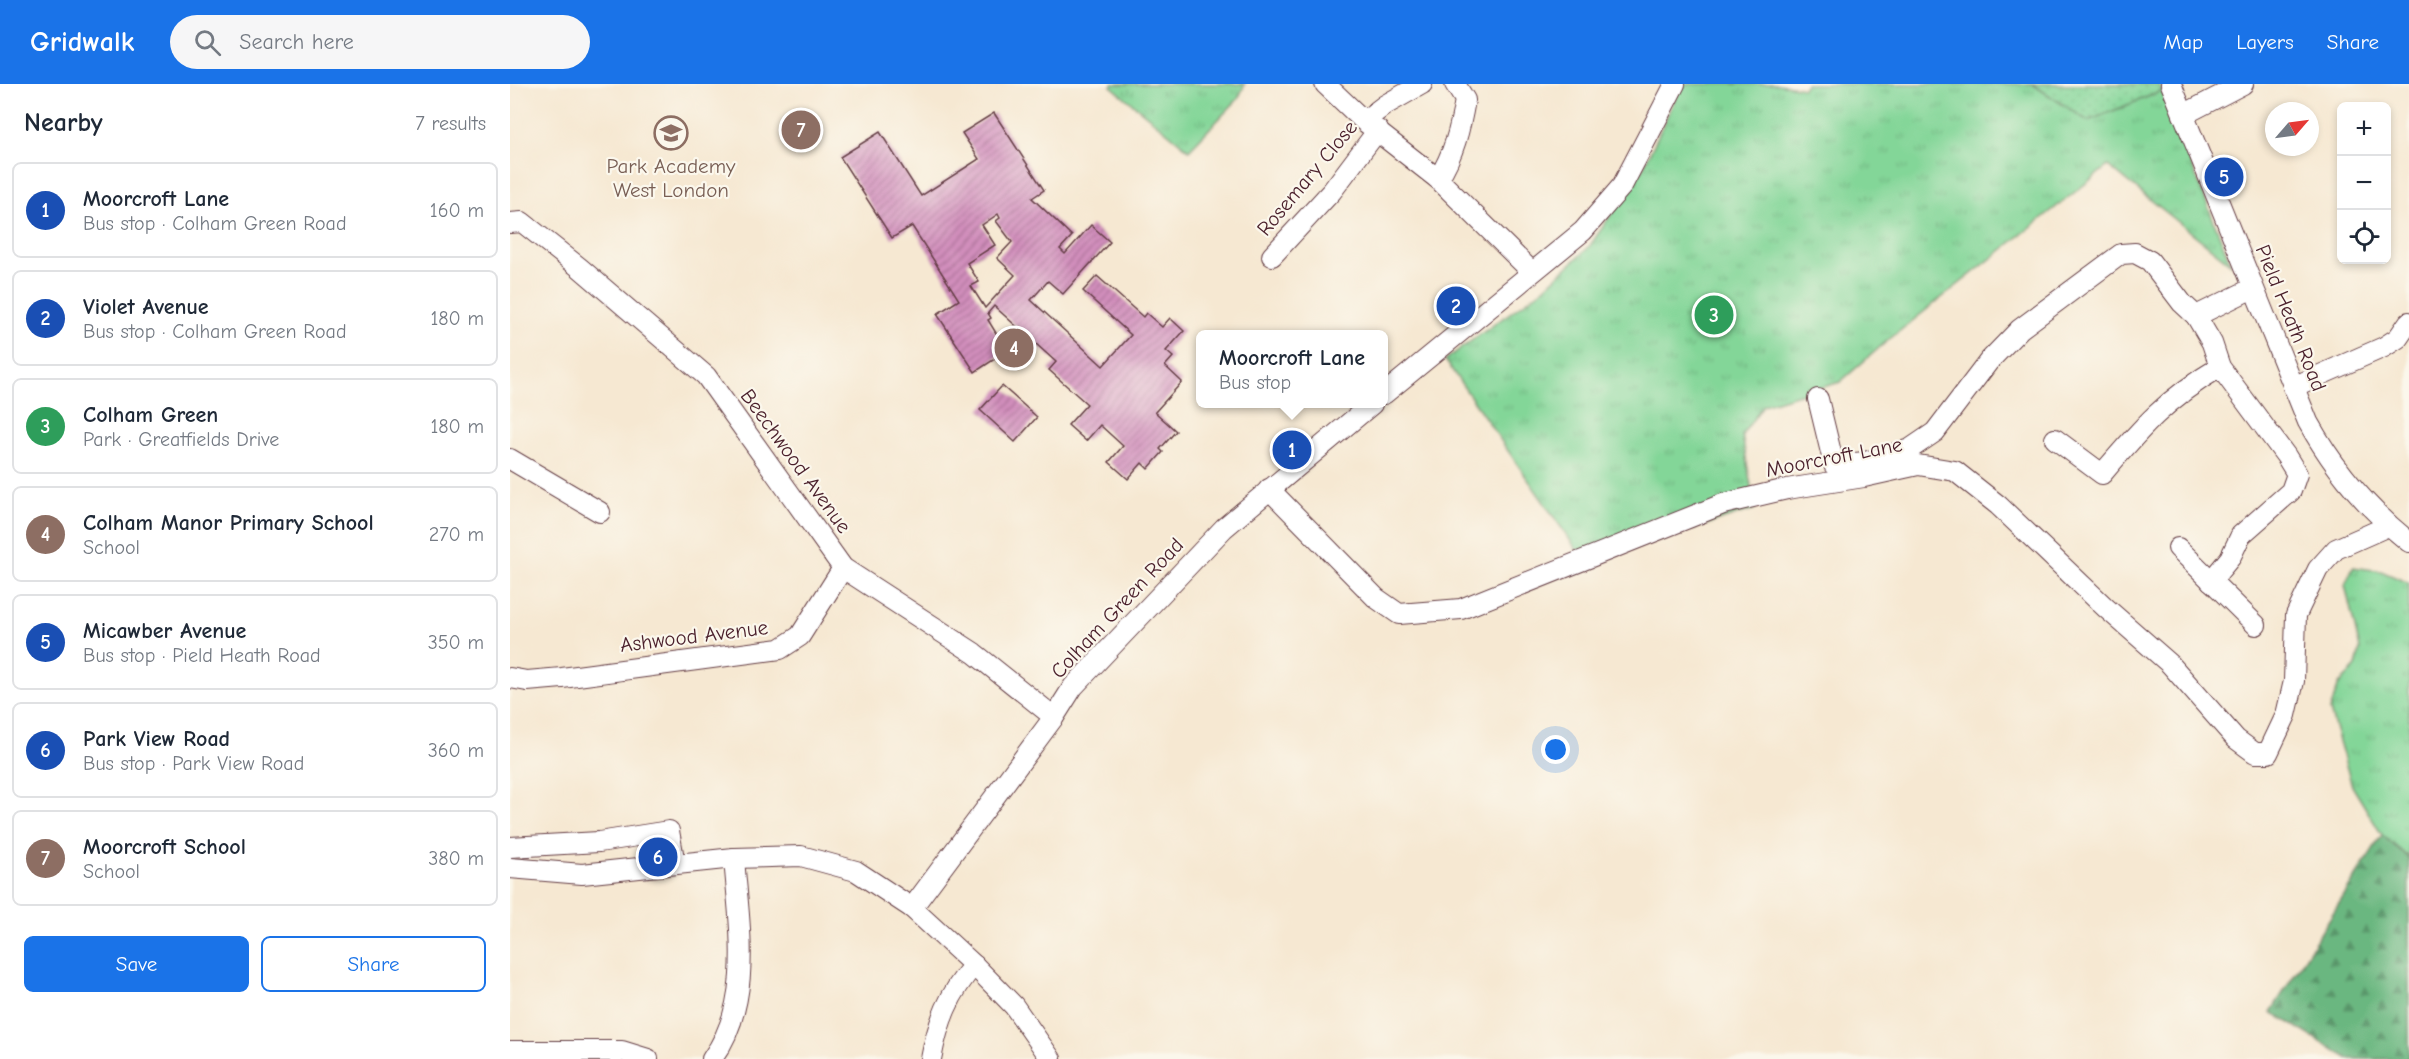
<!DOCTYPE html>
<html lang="en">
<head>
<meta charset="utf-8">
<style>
  :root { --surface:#fff; --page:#f6f6f7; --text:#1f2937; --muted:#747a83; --line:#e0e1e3; --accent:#1a73e8 }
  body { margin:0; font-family:"Comic Neue",sans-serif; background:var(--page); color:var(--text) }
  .controls { position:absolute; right:18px; top:18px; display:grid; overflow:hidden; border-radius:9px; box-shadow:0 3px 9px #0003 }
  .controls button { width:54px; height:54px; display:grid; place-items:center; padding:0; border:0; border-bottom:2px solid var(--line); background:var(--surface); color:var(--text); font:30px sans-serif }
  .compass { position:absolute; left:1755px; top:18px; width:54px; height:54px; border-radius:50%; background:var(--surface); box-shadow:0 3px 9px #0003; rotate:62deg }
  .you { position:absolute; left:1046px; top:666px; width:21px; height:21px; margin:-15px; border:4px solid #fff; border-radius:50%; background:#1a73e8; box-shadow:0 0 0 9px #1a73e833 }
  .badge { display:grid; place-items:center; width:39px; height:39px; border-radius:50%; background:var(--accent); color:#fff; font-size:20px; font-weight:700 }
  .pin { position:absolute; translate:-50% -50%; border:3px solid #fff; box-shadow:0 2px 6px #0006 }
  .popup { position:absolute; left:686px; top:246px; width:192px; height:78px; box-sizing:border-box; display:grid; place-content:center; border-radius:9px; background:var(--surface); filter:drop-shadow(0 2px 4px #0005); font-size:20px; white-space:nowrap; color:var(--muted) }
  .popup b { font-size:22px; color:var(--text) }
  .popup::after { content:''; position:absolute; left:50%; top:100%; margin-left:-12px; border:12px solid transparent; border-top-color:var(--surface) }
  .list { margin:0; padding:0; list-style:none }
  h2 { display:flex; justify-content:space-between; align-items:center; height:78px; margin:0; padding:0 24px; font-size:26px }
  h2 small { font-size:20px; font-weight:400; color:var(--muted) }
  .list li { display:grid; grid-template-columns:39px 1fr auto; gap:18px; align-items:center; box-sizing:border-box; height:96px; margin:0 12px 12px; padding:0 12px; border:2px solid var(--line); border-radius:9px }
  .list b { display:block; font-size:22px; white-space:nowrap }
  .list p { margin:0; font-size:20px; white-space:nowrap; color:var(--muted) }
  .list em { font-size:20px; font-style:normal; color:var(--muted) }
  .actions { display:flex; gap:12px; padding:18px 24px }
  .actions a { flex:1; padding:14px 0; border:2px solid var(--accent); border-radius:9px; text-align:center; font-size:21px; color:var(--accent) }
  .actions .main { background:var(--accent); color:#fff }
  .icon { flex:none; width:33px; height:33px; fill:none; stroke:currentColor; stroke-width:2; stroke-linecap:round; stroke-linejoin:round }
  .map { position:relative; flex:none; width:1899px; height:975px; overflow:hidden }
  header { display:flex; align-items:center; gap:36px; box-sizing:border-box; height:84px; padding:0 30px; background:var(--accent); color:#fff }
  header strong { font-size:28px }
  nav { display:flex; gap:33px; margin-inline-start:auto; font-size:21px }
  .search { width:420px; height:54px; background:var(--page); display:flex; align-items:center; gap:15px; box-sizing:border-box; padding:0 21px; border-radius:33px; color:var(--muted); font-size:22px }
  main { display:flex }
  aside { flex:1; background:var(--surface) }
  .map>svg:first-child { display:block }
  .grass { fill:url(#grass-tufts); stroke:#667a62; stroke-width:1.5 }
  .forest { fill:url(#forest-firs); stroke:#5a6b56; stroke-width:1.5 }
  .garden { fill:url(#garden-dots); stroke:#667a62; stroke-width:1.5 }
  .building { fill:url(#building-hatch); fill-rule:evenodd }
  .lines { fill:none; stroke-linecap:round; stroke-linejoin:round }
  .minor-casing { stroke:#643d44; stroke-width:22 }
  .minor { stroke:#fff; stroke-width:20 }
  .labels { text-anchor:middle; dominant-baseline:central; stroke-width:4.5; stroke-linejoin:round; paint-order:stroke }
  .education-label { font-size:21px; fill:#785e54; stroke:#fbf7ec }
  .street-label { font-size:21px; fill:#4a1f2b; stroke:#fbf7ec }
</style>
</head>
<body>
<header>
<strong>Gridwalk</strong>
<div class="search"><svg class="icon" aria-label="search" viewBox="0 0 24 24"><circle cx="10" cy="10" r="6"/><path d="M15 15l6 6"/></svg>Search here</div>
<nav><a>Map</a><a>Layers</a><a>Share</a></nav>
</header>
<main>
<aside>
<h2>Nearby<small>7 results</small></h2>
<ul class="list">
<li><span class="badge" style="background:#1a4fb4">1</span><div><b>Moorcroft Lane</b><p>Bus stop · Colham Green Road</p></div><em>160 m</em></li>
<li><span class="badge" style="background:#1a4fb4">2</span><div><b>Violet Avenue</b><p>Bus stop · Colham Green Road</p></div><em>180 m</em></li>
<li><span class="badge" style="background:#2e9e5b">3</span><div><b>Colham Green</b><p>Park · Greatfields Drive</p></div><em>180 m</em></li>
<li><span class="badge" style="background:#8d6e63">4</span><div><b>Colham Manor Primary School</b><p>School</p></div><em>270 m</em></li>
<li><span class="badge" style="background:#1a4fb4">5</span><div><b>Micawber Avenue</b><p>Bus stop · Pield Heath Road</p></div><em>350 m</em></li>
<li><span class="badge" style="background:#1a4fb4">6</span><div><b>Park View Road</b><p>Bus stop · Park View Road</p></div><em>360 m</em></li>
<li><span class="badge" style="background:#8d6e63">7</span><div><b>Moorcroft School</b><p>School</p></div><em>380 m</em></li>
</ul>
<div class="actions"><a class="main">Save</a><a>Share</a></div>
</aside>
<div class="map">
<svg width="1899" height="975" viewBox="0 0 1899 975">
  <defs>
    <pattern id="grass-tufts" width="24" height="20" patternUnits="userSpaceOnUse" patternTransform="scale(1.5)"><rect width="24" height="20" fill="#83d698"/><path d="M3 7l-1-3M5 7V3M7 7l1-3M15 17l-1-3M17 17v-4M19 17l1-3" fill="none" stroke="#73b783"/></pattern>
    <pattern id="forest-firs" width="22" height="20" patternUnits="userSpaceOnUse" patternTransform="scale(1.5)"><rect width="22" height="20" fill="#6ab780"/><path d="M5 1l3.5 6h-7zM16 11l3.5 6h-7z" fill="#599469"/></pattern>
    <pattern id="garden-dots" width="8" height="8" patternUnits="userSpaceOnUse" patternTransform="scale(1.5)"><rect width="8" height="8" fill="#83d698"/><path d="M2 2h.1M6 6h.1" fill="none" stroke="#73b783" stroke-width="1.8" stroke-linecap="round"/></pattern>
    <pattern id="building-hatch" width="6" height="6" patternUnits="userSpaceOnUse" patternTransform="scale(1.5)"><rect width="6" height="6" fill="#d18ebc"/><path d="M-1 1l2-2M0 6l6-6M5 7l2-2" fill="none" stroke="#ac7399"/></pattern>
  </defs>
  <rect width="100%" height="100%" fill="#fbf7ec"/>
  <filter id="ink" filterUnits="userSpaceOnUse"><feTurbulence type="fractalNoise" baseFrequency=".0167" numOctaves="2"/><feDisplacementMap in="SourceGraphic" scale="12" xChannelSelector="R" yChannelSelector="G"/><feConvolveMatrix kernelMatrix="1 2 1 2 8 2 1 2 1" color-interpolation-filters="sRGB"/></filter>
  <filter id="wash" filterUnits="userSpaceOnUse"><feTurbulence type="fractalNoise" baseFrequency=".008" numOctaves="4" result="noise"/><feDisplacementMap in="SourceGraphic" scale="24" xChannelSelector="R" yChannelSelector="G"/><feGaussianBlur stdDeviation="1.35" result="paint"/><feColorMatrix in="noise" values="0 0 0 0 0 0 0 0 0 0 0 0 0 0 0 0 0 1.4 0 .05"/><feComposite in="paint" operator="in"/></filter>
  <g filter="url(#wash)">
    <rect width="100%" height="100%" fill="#f6e8d2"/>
    <g class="grass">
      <path d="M603,0h132l-7,15 -49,51 -78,-64z"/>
      <path d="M1172,0h96l25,4 3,-4h226l56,37 74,-30 69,173 -123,-98 -221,175 -47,41 -77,23 -21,30 13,74 -169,54 -141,-203 98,-71 46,-42 54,-79z"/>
      <path d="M1843,483l28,4 28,12v275l-27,-23 -30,-49 -22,-76 9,-26 17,-17 4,-18 -15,-64z"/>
    </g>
    <path class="forest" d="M1872,751l27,23v201h-60l-78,-47z"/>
    <path class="garden" d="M1522,0h127l3,7 -74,30z"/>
    <g id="blocks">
      <g class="building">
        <path d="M484,29l50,77 -12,8 40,38 -12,13 5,5 26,-29 19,17 -47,52 -15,-13 -17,19 72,66 28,-31 -48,-44 14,-15 46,41 3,-4 16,14 8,-9 14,13 -18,20 7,6 -8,9 17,16 -27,30 21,19 -16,18 3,3 -15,17 -6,-6 -14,16 -19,-17 14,-16 -23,-21 -14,16 -18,-16 19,-21 -38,-34 7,-8 -62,-56 -6,7 3,5 -3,2 19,31 -32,21 -38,-58 22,-14 -47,-74 -20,12 -52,-81 40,-25 41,64 58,-37 -17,-26zM488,130l2,4 -4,3 16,21 -15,16 18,17 -30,33 -14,-22 8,-4 -12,-19 28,-18 -13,-20z"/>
        <path d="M492,302l35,31 -22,25 -35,-32z"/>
      </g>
    </g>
  </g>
  <g filter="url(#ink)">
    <use href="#blocks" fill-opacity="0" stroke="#643d44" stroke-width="1.5"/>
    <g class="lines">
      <defs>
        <g id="minor">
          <path d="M815,0l39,37 74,58 93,92"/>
          <path d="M1661,0l137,338c26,47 60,87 101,120"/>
          <path d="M1673,31l60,-31"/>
          <path d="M854,37l21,-16 37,-21"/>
          <path d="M928,95c16,-25 22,-50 27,-79l-10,-16"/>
          <path d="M0,139l12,-1 58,46 126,108 137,192 131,85 80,64"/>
          <path d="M762,172l60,-65 46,-61"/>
          <path d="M1686,232l57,-28"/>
          <path d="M1783,303l91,-40 14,-9 11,-16"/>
          <path d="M874,310l199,-163 39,-45 53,-102"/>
          <path d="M1308,315l16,66 31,-3 45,-13 25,-17 54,-71 31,-32 101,-75 14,-1 15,8 32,42 14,13 16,27 8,24 66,89 11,18 -6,17 -50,44 -11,23 -19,23"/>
          <path d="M1545,355l47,35c40,-47 64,-75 118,-107"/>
          <path d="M0,375l90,53"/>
          <path d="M759,405l107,109 23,16 62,-5 262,-105 64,-15 77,-12 54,-12 37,6 43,34 108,103 64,56 66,75 19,14h13l18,-38 8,-34 2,-66 22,-46 18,-20 52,-23"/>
          <path d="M1668,464l78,77"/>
          <path d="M0,594l17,3 35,-3 218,-29 20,-13 43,-68"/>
          <path d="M0,763l89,-5 70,-11 6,33"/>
          <path d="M0,784l72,6 152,-16 67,-2 55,15 56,37 62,57 40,41 37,53"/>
          <path d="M402,824l142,-191 19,-30 151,-159 148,-124"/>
          <path d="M0,967h112l26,8"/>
          <path d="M202,975c42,-58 27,-134 22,-201"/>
          <path d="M421,975c7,-37 18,-66 43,-94"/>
        </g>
      </defs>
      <use href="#minor" class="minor-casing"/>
      <use href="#minor" class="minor"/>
    </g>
  </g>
  <defs>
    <symbol id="school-ring" viewBox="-11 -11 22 22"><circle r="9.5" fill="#fbf7ec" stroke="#8d6e63" stroke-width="1.5"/><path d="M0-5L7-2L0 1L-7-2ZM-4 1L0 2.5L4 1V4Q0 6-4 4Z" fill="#8d6e63"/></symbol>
  </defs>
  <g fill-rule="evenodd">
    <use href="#school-ring" x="142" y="30" width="38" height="38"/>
  </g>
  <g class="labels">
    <g class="education-label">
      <text x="161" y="82">Park Academy<tspan x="161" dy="24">West London</tspan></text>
    </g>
    <g class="street-label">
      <text transform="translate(797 94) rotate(-50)">Rosemary Close</text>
      <text transform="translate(1781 234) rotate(68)">Pield Heath Road</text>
      <text transform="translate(1324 373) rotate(-11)">Moorcroft Lane</text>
      <text transform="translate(286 377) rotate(54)">Beechwood Avenue</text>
      <text transform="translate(607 524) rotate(-47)">Colham Green Road</text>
      <text transform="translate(184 552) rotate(-7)">Ashwood Avenue</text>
    </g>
  </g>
</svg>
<div class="controls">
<button>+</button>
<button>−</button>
<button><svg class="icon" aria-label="locate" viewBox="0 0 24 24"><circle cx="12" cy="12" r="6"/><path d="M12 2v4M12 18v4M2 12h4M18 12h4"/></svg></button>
</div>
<svg class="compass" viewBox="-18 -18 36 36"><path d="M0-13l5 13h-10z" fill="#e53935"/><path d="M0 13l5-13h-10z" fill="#747a83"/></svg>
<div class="you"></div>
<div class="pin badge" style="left:782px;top:366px;background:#1a4fb4">1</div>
<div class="popup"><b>Moorcroft Lane</b>Bus stop</div>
<div class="pin badge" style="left:946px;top:222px;background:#1a4fb4">2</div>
<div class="pin badge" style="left:1204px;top:231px;background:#2e9e5b">3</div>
<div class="pin badge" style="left:504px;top:264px;background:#8d6e63">4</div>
<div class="pin badge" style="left:1714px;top:93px;background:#1a4fb4">5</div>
<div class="pin badge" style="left:148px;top:773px;background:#1a4fb4">6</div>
<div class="pin badge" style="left:291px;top:46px;background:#8d6e63">7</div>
</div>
</main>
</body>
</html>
